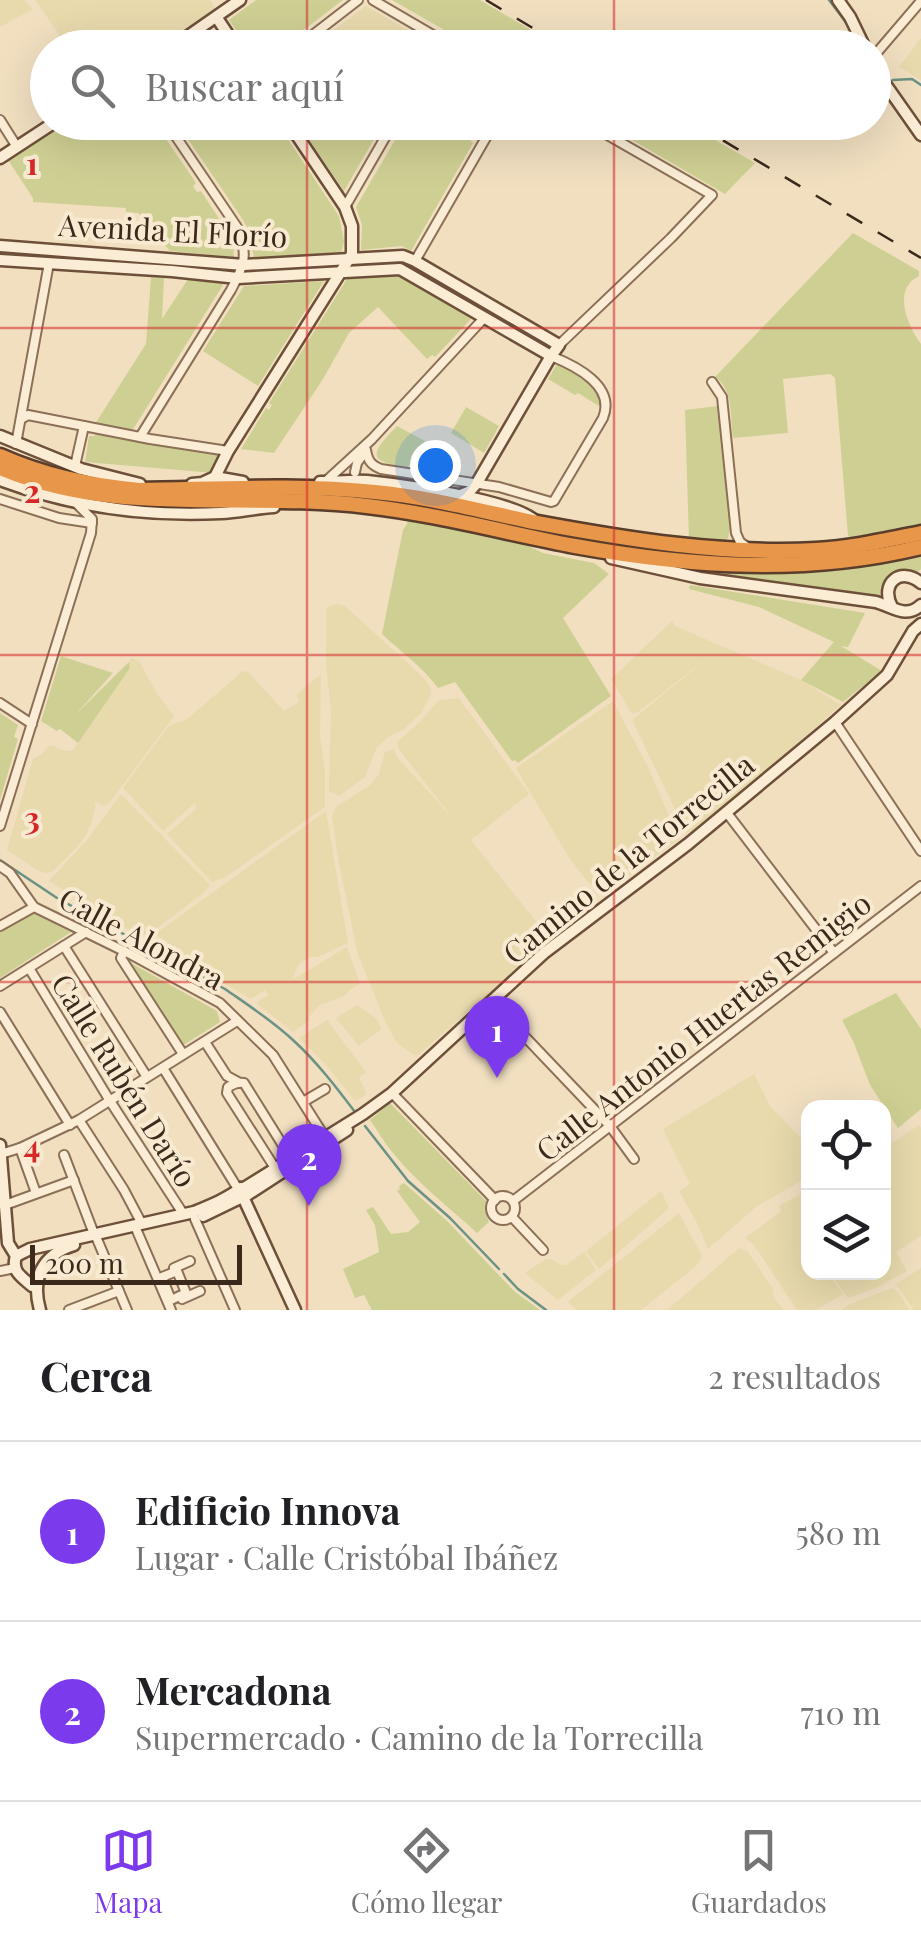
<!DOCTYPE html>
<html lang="es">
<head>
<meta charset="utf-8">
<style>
  :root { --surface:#fff; --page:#f6f6f6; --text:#202124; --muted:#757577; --line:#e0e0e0; --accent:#7c3aed }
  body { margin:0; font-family:"Playfair Display",serif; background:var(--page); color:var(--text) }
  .controls { position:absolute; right:30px; bottom:30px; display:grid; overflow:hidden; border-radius:20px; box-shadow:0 10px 40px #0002 }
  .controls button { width:90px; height:90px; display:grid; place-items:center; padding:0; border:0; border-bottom:2px solid var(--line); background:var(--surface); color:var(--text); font:50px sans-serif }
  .scale { position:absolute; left:30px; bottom:25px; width:212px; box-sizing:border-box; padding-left:10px; border:5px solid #3b291c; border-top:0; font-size:28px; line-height:35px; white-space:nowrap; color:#3b291c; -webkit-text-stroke:8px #f8ead1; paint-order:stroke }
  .you { position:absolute; left:435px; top:465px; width:35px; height:35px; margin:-25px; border:8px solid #fff; border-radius:50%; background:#1a73e8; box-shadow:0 0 0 15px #1a73e833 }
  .badge { display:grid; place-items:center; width:65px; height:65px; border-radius:50%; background:var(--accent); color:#fff; font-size:32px; font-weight:700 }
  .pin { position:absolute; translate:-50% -82px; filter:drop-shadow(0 2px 5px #0008) }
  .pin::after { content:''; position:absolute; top:52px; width:35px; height:30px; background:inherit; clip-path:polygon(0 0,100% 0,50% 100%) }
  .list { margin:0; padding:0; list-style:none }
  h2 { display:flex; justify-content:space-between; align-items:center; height:130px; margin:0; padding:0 40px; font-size:42px }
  h2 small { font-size:32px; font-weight:400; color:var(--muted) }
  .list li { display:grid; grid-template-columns:65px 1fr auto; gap:30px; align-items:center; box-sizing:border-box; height:180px; padding:0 40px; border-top:2px solid var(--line) }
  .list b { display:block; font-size:38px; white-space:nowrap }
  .list p { margin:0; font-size:32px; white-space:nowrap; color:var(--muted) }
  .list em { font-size:32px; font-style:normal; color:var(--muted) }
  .icon { flex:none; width:55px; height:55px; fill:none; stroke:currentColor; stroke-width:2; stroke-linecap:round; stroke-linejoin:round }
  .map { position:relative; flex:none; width:921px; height:1310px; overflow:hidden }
  .search { position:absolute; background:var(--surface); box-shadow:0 10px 40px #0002; left:30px; right:30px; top:30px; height:110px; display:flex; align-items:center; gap:25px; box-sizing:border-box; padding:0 35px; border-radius:55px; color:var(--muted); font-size:38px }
  .sheet { height:490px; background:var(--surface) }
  nav { display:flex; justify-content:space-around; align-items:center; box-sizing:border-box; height:140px; border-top:2px solid var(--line); background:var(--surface); font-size:28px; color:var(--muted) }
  nav a { display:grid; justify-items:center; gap:5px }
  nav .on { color:var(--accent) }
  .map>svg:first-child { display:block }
  .farmland { fill:#e8daad }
  .green { fill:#ced093 }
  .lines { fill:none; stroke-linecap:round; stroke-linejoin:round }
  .stream { stroke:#6a9285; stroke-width:2.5 }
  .street-casing { stroke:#8c6f57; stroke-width:12 }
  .secondary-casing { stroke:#6e503a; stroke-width:15 }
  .highway-casing { stroke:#5a3d2b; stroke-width:19 }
  .street { stroke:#fbedd5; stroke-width:8 }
  .secondary { stroke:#fbedd5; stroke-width:10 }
  .highway { stroke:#e8964a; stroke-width:14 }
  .rail { stroke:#3b291c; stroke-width:2.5; stroke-dasharray:18 18; stroke-linecap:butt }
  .grid { fill:none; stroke:#d62828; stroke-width:2.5; stroke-opacity:0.55 }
  .labels { text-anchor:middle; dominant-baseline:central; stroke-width:8; stroke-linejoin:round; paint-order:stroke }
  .street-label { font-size:30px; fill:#3b291c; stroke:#f8ead1 }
  .grid-label { font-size:32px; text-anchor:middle; font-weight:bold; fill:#d62828; stroke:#f8ead1; stroke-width:8; stroke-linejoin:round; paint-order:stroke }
</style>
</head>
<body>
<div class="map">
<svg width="921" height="1310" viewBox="0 0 921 1310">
  <rect width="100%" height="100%" fill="#f1dfc0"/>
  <g class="farmland">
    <path d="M0,0h24l9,9 -33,18z"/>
    <path d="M35,0h175l5,9 -59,38h-92l-7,-16z"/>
    <path d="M366,6l64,37 -3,5h-107l-3,-5z"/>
    <path d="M921,38v42l-22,-13z"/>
    <path d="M336,604l9,2 79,72 6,8 1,8 -10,19 -18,17 -15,7 -11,10 -12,30 -26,19 -10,-5 2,-79 -5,-48v-56z"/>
    <path d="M672,621l3,5 126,54 40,25 -114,99 -40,30 -55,-114 82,-67 -76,59 -6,2 -21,-35z"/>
    <path d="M131,658l8,3 18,33 17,22 -64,86 -6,4 -10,-5 2,6 -4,13 -6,15 -10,13 -23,23 -7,2 -7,-2 -32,-21 26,-91 9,-5 8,-9 16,6 7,-1 57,-82 -1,-6z"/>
    <path d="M243,671l5,1 36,39 15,-9 -3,-7 25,-21 -1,63 5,35v35l-98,69 -15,6 -45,-48 29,-25 -1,-6 -32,28 -40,-43 46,-62 18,-7z"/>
    <path d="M459,698l70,96 -58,46 75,94 -5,12 -31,29 -92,80h-4l-17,-12 -11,-20 -28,-68 -19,-91 -7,-48 4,-9 34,-22 9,-11 6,-22 9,-3 3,8 57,63 -56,-72 -1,-6 22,-19 20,-23z"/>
    <path d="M613,701l35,66 31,72 -67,49 -12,3 -13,-10 -19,-25 -52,-88z"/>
    <path d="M121,794l89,91 -4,6 -54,41 -12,5 -91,-56 38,-41z"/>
    <path d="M326,811l22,132 -30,14h-8l-12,8 -6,15 55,-33 13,37 -8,4 -8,8 -24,9 -11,12 1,3 -17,12 -37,-29 12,-8 -3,-5 -14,9 -68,-39 -10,-14 -18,-12z"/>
    <path d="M357,1005l20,14 4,10 -22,17 -23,-28z"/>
    <path d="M327,1020l39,52 -7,6 8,16 -12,7 -28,-35 -28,-28z"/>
    <path d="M754,1074l16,32 38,39v32l-51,29 -49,43 -11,-26 -18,-32 11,-7 -27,-55z"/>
    <path d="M919,1125l2,3v108l-25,16 11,19 -31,17 -28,10 -18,-25 54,-1v-124z"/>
    <path d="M808,1190v82l19,1 16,21 -27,16h-19l-43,-65 -9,-7 36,-27 -2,-5z"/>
    <path d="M661,1191l8,17 -70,61 -13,-18z"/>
    <path d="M679,1213l23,43 -6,10 -55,44h-63l-10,-8z"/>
    <path d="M739,1248l9,4 24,35 2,11 10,12h-117z"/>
    <path d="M584,1252l12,18 -38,30 -33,-27 21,-14 8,1 6,5h6z"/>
    <path d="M921,1268v42h-7l-18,-26z"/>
    <path d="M892,1288l8,6 9,16h-67l6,-5z"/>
  </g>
  <g class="green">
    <path d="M256,0h87l-62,47h-33l-19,-27z"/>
    <path d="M392,0h88l80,47h-86z"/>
    <path d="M65,122l90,1 41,60 -3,3 4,6 4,-1 28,43 4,7 1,16 -64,-6 -32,-38 -12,-1v-4l-93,-6v-4l-25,-38z"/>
    <path d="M177,123h100l62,93 5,25 -3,12 -87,5 -5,-27 -6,-11z"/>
    <path d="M298,123h48l11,12 14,-12h8l-1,2 3,2 -37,64z"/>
    <path d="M405,123h80l-8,13 -4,-2 -3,6 3,3 -62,108 -9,-5 -41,4 1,-25 -6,-18z"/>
    <path d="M603,123h83l69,40 -30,31z"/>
    <path d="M853,233l66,38v5c-27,13 -12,49 2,68v180l-66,14 -7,-2 -13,-158 -5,-4 -47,5 5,54 -55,5c-3,-21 1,-48 -18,-61z"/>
    <path d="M400,276l72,42 -37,39 -3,-2 -5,4 -49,-52 -29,26 -26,46 -49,74 -33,-4 25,-41 3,2 3,-5 -3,-2 78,-124z"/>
    <path d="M151,277l13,1 -2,41 26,-40 34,4 1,2 -91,146 -37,-7 51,-80z"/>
    <path d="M324,281l-66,105 -55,-35 41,-65z"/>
    <path d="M557,364l12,4 28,22 5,18 -24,-15 -3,2 -27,-16z"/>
    <path d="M718,406l13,118 -3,14 -6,5 -33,-2 -4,-131z"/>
    <path d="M466,407l33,19 -15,27 -33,-20z"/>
    <path d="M397,426l28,15 -17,26c-43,-5 -37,-14 -11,-41z"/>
    <path d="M95,432l125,22 -6,19 -129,-11 4,-26h6z"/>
    <path d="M409,520l113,23 21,10 51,10 15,11 -46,44 48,78 -93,67 -3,-3 -3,1 -57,-79 -17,6c-15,-21 -37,-36 -56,-54l21,-104z"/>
    <path d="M921,556v13l-3,3c-20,-5 -38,2 -38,26l-146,-20 -27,-7c71,3 145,2 214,-15z"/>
    <path d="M690,585l175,28 -17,34 -7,-1 41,25 -39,31 -42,-22 33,-38 -75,-35 -70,-18z"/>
    <path d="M61,656l52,17 -38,42 54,-53 1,6 -52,75 -18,-14 -3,2 -16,-10z"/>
    <path d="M0,713l18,12 -4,12 4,2 -18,61z"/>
    <path d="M30,912l41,20 -71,46v-49z"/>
    <path d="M131,963l86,48 3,11 -38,24z"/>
    <path d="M896,993l25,36v80l-23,19 -28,-43 -16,-42 -12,-23z"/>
    <path d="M390,1103l96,98 -1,10 4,11 -12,11c-28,-26 -59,-49 -83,-79 -9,-10 -16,-23 -24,-34z"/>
    <path d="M404,1183l43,38 68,71 25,18h-168l-8,-15 -9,3 -12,-29 36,-17 -4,-27 -9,-15 7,-3 18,27 17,-2 12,-10 -23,-31 3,-2 -1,-3z"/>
  </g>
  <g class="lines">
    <g class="stream">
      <path d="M829,0l22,29 6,19"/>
      <path d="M893,80l19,-1 9,6"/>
      <path d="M0,860l57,38 168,91c23,16 48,32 69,52 23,21 42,46 61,71"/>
      <path d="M365,1126l43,55 42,37 49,51"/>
      <path d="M504,1274l14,15 28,21"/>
    </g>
    <defs>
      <g id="street">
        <path d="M373,0l82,48"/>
        <path d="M296,48l62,-48"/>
        <path d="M874,56l47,-55"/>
        <path d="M0,120l17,27"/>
        <path d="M345,207l49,-85"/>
        <path d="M415,261l80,-139"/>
        <path d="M559,345l112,-107 41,-43 -127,-73"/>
        <path d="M712,382l10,15 14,136 4,9 10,7"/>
        <path d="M21,419l7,-4 122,24 78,12"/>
        <path d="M140,437l91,-147c13,-24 18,-36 6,-63l-71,-105"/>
        <path d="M16,444l33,-181"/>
        <path d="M366,450c2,11 5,15 15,19l118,18 52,15 3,-1 49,-83c13,-32 -27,-52 -52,-62"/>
        <path d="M75,466l9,-40"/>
        <path d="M355,472l2,-9 8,-11"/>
        <path d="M325,482l47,-43 112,-121"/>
        <path d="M0,499l59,19 33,5"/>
        <path d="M0,703l32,21"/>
        <path d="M835,722l86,129"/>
        <path d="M727,813l107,140"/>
        <path d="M0,826l91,-293 1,-14 -15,-15"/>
        <path d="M0,866l10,7 24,34 98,48 88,48 53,52 53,84"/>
        <path d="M0,926l34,-19"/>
        <path d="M64,946l83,131"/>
        <path d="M124,951l-3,7 62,96"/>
        <path d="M29,968l81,133 74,114"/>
        <path d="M0,986l86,-54"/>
        <path d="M491,1001l119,125 24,33"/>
        <path d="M0,1012l70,113"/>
        <path d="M205,1042l22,34 11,6"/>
        <path d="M163,1068l75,121"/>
        <path d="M392,1093l103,107"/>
        <path d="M303,1102l22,-13"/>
        <path d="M79,1120l45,70 18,34"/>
        <path d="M20,1148l16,45"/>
        <path d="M1,1154l19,-6 59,-28 158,-99"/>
        <path d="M64,1155l30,79"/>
        <path d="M275,1168l-48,-75 1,-6c6,-3 9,-5 16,-4l48,77"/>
        <circle cx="503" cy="1208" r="12"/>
        <path d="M513,1201l408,-315"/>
        <path d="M5,1205l69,-25"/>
        <path d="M512,1217l31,33"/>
        <path d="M195,1219l40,91"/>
        <path d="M137,1231l34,79"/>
        <path d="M97,1239l30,71"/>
        <path d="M174,1268l16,-7"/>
        <path d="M0,1271l15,-3"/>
        <path d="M177,1271l9,22 -15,7 -9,-23z"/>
        <path d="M182,1299l18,-8"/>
        <path d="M69,1310l50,-19"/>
      </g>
      <g id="secondary">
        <path d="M838,0l12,17 15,31"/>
        <path d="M217,18l20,30"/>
        <path d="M171,48l69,-48"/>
        <path d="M874,68l47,67"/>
        <path d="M0,158l55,-36"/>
        <path d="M0,246l244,19 159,-9 12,5 144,84 -8,11 -74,127 -7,8 -12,5"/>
        <path d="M0,260l172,11 66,7 162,-9 151,87"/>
        <path d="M0,436l81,33 59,15"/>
        <path d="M215,477l13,-26 124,-197v-28l-7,-19 -57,-85"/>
        <path d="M0,480c70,26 145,37 221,33 18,-1 35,-5 53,-6"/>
        <path d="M320,482c15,0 31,-2 47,-1 37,4 138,18 166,38"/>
        <path d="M192,484l10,-1 13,-6 28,5"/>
        <path d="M611,558l89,20 176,24c17,5 30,17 45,3"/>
        <path d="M892,607c-13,-24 9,-41 29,-24"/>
        <path d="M0,1145l8,98 8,13"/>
        <path d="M244,1188l119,-74 29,-21 152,-140 144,-109 147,-122 52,-47 26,-44 8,-7"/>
        <path d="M247,1195l100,-65"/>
        <path d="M203,1216l35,-17"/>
        <path d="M16,1256l14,-7 164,-37c17,-7 34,-14 47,-24l6,4 -3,7 51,111"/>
        <path d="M16,1256c-5,16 6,21 16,30"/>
        <path d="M40,1310c-9,-32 2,-55 34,-65"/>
      </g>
      <g id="highway">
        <path d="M0,456c45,20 91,30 140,34 77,-1 157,-6 235,2 55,5 109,20 163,31 92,17 185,32 278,27 36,-2 70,-10 105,-17"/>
        <path d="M0,468c117,50 244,23 367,38 70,8 139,27 208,40 116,21 231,29 346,1"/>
      </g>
    </defs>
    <use href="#street" class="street-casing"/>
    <use href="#secondary" class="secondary-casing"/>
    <use href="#highway" class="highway-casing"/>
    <use href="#street" class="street"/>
    <use href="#secondary" class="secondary"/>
    <use href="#highway" class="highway"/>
    <g class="rail">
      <path d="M486,0l80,48"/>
      <path d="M692,122l229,136"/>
    </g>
  </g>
  <path class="grid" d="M307,0v48M614,0v48M307,122v1188M614,122v1188M0,328h921M0,655h921M0,982h921"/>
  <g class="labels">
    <g class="street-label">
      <text transform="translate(173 230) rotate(3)">Avenida El Florío</text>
      <text transform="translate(628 858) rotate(-39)">Camino de la Torrecilla</text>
      <text transform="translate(142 938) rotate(28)">Calle Alondra</text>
      <text transform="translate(703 1026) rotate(-38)">Calle Antonio Huertas Remigio</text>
      <text transform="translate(125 1080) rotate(58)">Calle Rubén Darío</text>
    </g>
  </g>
  <g class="grid-label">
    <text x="32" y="175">1</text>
    <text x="32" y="503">2</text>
    <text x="32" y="830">3</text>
    <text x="32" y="1158">4</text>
  </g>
</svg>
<div class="controls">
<button><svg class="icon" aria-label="locate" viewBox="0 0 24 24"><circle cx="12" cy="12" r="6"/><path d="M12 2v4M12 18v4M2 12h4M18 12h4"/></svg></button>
<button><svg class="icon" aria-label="layers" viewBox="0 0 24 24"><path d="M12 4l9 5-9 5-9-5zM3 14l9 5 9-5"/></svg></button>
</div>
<div class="scale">200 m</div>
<div class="you"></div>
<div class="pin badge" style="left:497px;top:1078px">1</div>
<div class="pin badge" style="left:309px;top:1206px">2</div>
<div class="search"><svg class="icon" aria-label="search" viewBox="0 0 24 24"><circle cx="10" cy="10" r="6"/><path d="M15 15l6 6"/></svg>Buscar aquí</div>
</div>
<section class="sheet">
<h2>Cerca<small>2 resultados</small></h2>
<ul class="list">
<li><span class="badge">1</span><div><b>Edificio Innova</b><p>Lugar · Calle Cristóbal Ibáñez</p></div><em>580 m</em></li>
<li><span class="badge">2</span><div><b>Mercadona</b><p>Supermercado · Camino de la Torrecilla</p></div><em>710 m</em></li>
</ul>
</section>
<nav>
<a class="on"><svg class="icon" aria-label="map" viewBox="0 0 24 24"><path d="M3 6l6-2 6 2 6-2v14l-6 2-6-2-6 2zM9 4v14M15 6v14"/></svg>Mapa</a>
<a><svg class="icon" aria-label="directions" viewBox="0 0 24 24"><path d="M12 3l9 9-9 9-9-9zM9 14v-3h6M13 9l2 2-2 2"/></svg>Cómo llegar</a>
<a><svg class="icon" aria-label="saved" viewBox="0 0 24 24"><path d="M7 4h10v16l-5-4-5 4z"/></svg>Guardados</a>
</nav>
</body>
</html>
